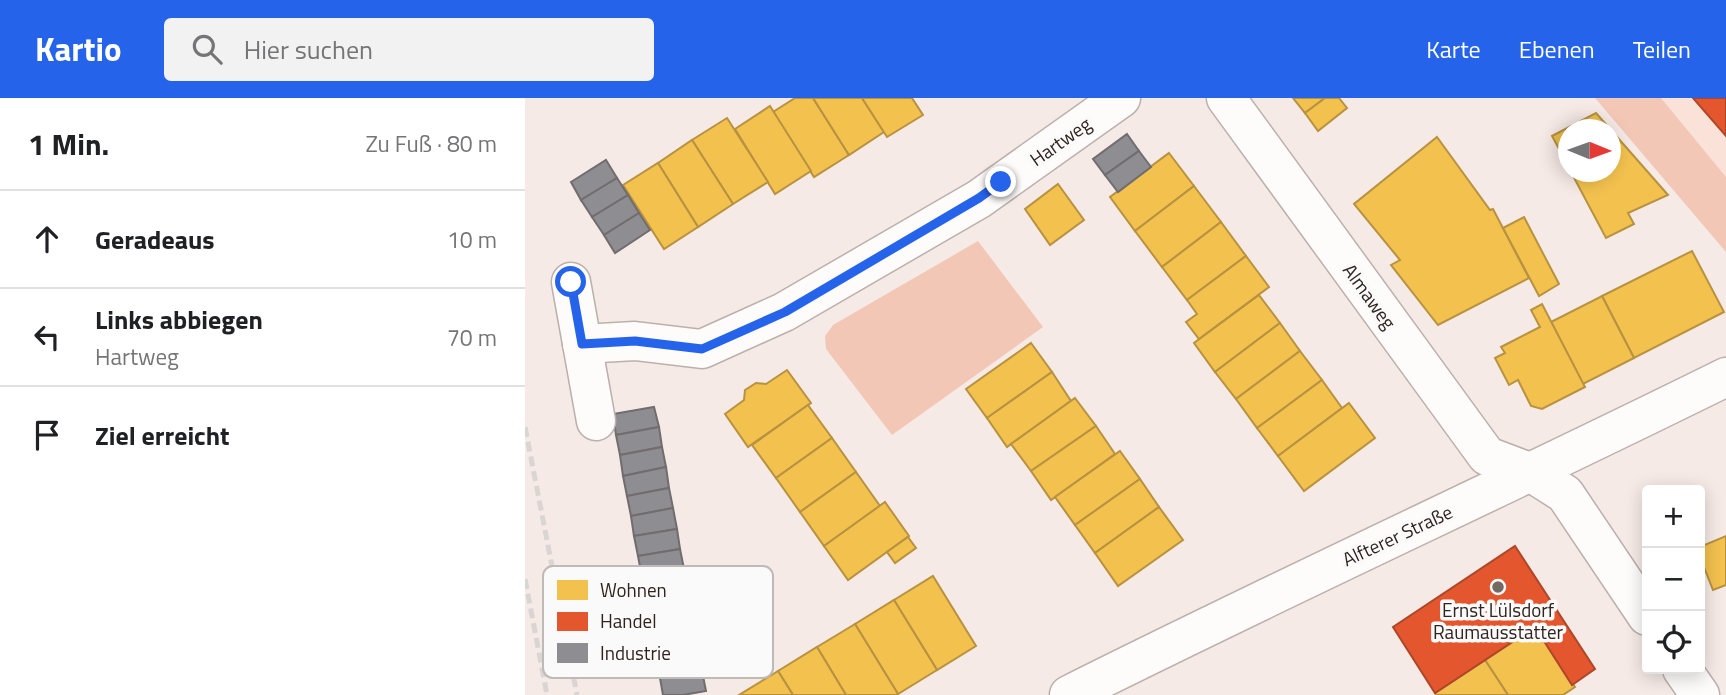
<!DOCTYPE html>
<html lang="de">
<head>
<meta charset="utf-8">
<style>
  :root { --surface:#fff; --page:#f2f2f2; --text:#202124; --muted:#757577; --line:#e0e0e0; --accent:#2563eb }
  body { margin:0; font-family:"Titillium Web",sans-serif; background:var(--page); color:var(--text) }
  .controls { position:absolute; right:21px; bottom:21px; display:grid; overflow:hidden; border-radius:7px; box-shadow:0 4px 18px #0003 }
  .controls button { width:63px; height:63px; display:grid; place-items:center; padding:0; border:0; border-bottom:2px solid var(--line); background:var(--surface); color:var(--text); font:35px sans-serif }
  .compass { position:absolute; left:1033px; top:21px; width:63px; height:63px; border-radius:50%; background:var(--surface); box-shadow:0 4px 18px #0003; rotate:91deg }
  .stop { position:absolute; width:21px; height:21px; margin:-16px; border:5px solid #2563eb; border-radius:50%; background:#fff }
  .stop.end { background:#2563eb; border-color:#fff; box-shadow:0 2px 7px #0008 }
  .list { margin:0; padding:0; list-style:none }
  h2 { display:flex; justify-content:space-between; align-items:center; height:91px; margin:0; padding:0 28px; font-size:30px }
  h2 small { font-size:23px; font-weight:400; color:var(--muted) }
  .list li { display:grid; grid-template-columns:46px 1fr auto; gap:21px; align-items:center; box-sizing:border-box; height:98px; padding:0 28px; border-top:2px solid var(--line) }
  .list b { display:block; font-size:26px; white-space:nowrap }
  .list p { margin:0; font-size:23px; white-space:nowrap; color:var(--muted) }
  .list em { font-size:23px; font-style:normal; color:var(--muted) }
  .icon { flex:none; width:38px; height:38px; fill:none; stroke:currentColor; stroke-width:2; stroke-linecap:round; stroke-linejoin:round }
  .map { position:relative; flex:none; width:1201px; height:597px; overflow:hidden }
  header { display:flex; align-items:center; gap:42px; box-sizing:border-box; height:98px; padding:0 35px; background:var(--accent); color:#fff }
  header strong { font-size:33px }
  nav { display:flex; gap:38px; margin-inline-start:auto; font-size:24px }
  .search { width:490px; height:63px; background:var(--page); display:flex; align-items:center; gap:18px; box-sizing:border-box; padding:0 24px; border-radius:7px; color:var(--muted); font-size:26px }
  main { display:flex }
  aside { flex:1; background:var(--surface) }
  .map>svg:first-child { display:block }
  .built { fill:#fae2d8 }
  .green { fill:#f3c7b6 }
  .homes { fill:#f2c14e; stroke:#b89240; stroke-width:2 }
  .shops { fill:#e4572e; stroke:#ae4729; stroke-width:2 }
  .industry { fill:#8d8d92; stroke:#716d6f; stroke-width:2 }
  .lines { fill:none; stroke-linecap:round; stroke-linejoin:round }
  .minor-casing { stroke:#bcb0ac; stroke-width:41 }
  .minor { stroke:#fefcfb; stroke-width:38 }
  .rail { stroke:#d8d5d3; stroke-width:5; stroke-dasharray:10 5; stroke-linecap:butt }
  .route { stroke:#2563eb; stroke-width:9 }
  .poi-dot { fill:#756964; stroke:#fafafa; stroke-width:2.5 }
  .labels { text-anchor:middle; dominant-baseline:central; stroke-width:7; stroke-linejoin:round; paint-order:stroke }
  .street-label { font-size:19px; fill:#30231e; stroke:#fafafa }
  .poi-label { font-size:19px; fill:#30231e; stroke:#fafafa }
  .key { fill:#fafafa; stroke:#bdbab8; stroke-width:2 }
  .key-label { font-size:19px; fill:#30231e }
</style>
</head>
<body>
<header>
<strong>Kartio</strong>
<div class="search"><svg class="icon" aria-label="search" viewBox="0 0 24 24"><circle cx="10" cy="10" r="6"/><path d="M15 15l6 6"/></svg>Hier suchen</div>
<nav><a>Karte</a><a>Ebenen</a><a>Teilen</a></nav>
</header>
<main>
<aside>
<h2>1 Min.<small>Zu Fuß · 80 m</small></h2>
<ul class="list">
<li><svg class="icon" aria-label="ahead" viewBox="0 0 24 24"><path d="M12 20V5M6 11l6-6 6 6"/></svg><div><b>Geradeaus</b></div><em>10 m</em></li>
<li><svg class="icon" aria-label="left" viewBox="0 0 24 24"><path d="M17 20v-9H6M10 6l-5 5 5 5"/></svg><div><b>Links abbiegen</b><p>Hartweg</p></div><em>70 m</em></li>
<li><svg class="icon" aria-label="arrive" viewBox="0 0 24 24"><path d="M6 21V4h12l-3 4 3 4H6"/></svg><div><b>Ziel erreicht</b></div></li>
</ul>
</aside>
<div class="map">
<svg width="1201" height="597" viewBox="0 0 1201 597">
  <rect width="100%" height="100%" fill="#f6eae6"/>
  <path class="built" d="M1136,0h65v79z"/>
  <g class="green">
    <path d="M1070,0h66l65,79v75z"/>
    <path d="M453,143l65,86 -151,108 -66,-86 -1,-13 8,-11z"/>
  </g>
  <g class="homes">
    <path d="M270,0h18l36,57 -35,22 -41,-65z"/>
    <path d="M288,0h49l22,34 -35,23z"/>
    <path d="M337,0h50l11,17 -36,22z"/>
    <path d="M768,0h32l-20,15z"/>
    <path d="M800,0h14l8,10 -29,23 -13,-18z"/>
    <path d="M245,8l41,65 -36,23 -40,-65z"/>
    <path d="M1071,15l72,82 -40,18 6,11 -28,14 -35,-66h40v-42h-42v37l-17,-31z"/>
    <path d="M202,20l41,64 -35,22 -41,-64z"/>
    <path d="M912,39l53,73 3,-1 36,69 -91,47 -47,-60 9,-5 -46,-56z"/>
    <path d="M167,42l41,64 -35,23 -40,-64z"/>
    <path d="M644,55l25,33 -59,45 -25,-34z"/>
    <path d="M133,65l40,64 -34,22 -41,-64z"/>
    <path d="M533,86l26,36 -34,25 -25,-36z"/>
    <path d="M669,88l27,36 -59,45 -27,-36z"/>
    <path d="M999,119l35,67 -20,12 -36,-68z"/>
    <path d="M696,124l25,34 -59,44 -25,-33z"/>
    <path d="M1167,153l32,61 -90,46 -32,-62z"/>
    <path d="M721,158l23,31 -70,52 -13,-17 11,-8 -10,-14z"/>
    <path d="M734,197l21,28 -65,49 -21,-29z"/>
    <path d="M1077,198l32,62 -51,26 -32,-62z"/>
    <path d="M1017,206l43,83 -43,22 -11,-3 -13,-26 -9,5 -14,-27 10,-5 -4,-6 39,-20 -9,-17z"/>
    <path d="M755,225l20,28 -64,48 -21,-27z"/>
    <path d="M506,245l21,29 -65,46 -21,-29z"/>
    <path d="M775,253l22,29 -65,48 -21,-29z"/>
    <path d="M262,272l24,33 -63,44 -23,-33 19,-14 1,-10 11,-7 10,1z"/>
    <path d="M527,274l19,29 -64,46 -20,-29z"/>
    <path d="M797,282l20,28 -64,48 -21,-28z"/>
    <path d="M550,300l21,28 -65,45 -20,-27z"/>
    <path d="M824,305l26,35 -71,53 -26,-35z"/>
    <path d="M283,307l24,33 -56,40 -24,-33z"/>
    <path d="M571,328l19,28 -64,46 -20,-29z"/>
    <path d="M307,340l24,34 -56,40 -24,-34z"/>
    <path d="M595,353l20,28 -65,46 -20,-28z"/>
    <path d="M331,374l24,34 -56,40 -24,-34z"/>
    <path d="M615,381l19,28 -64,46 -20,-28z"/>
    <path d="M360,404l24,34 -61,44 -24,-34z"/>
    <path d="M634,409l24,33 -65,46 -23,-33z"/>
    <path d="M1201,438v49l-13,5 -13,-33v-10z"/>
    <path d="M383,439l8,11 -21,15 -8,-11z"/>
    <path d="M408,478l43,70 -39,24 -43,-70z"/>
    <path d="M369,502l43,70 -39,24 -43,-70z"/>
    <path d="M330,526l43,70 -2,1h-50l-29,-48z"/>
    <path d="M1010,529l40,60 -12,8h-55l-23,-35z"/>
    <path d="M292,549l29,48h-53l-15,-24z"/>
    <path d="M960,562l23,35h-71l-2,-2z"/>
    <path d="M253,573l15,24h-54z"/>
  </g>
  <g class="shops">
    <path d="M1168,0h33v38z"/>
    <path d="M990,448l80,123 -23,16 -37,-58 -100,66 -42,-66z"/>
  </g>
  <g class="industry">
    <path d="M602,36l12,17 -34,24 -12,-16z"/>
    <path d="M614,53l12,16 -33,25 -13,-17z"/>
    <path d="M81,62l11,18 -36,22 -10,-18z"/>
    <path d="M92,80l11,17 -36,22 -11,-17z"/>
    <path d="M103,97l11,18 -35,22 -12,-18z"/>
    <path d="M114,115l11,17 -35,23 -11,-18z"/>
    <path d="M129,309l5,20 -43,8 -3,-21z"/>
    <path d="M134,329l3,20 -42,8 -4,-20z"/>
    <path d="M137,349l4,20 -43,9 -3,-21z"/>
    <path d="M141,369l3,21 -42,8 -4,-20z"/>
    <path d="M144,390l4,20 -42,8 -4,-20z"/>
    <path d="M148,410l4,21 -43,7 -3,-20z"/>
    <path d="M152,431l3,20 -42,7 -4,-20z"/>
    <path d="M155,451l4,20 -42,8 -4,-21z"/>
    <path d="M174,552l3,21 -42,7 -4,-20z"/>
    <path d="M177,573l4,20 -23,4h-20l-3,-17z"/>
  </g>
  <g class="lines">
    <defs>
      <g id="minor">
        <path d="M701,0l261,358 45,17 33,21 82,122"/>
        <path d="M46,184l25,139"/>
        <path d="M57,246l53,-3 67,8 82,-37 195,-113 142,-101"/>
        <path d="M1157,571l18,26"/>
        <path d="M544,597c217,-109 439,-210 657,-318"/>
      </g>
    </defs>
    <use href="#minor" class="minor-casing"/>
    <use href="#minor" class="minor"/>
    <g class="rail">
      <path d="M0,329l52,268"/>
      <path d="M0,481l22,116"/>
    </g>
  </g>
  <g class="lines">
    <path class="route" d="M46,184l11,62 53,-3 67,8 83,-37 194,-114 22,-16"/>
  </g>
  <circle class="poi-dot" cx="973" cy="489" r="7"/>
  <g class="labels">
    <g class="street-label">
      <text transform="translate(535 43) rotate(-35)">Hartweg</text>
      <text transform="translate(845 198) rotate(54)">Almaweg</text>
      <text transform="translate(872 437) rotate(-25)">Alfterer Straße</text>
    </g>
    <g class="poi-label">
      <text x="973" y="511">Ernst Lülsdorf<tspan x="973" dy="22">Raumausstatter</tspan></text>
    </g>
  </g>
  <rect x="18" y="468" width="230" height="112" rx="10" class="key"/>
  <rect x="32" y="482" width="31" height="20" fill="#f2c14e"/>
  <rect x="32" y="514" width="31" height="19" fill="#e4572e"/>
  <rect x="32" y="545" width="31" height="20" fill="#8d8d92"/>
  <g class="key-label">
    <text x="75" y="499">Wohnen</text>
    <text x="75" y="530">Handel</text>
    <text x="75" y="562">Industrie</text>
  </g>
</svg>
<div class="controls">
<button>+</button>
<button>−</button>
<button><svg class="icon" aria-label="locate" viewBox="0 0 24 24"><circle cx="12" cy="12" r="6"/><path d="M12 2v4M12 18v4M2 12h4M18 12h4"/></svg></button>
</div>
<svg class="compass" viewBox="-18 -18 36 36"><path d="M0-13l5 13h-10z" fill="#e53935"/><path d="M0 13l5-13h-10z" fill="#757577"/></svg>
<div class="stop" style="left:46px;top:184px"></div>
<div class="stop end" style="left:476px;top:84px"></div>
</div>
</main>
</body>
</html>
